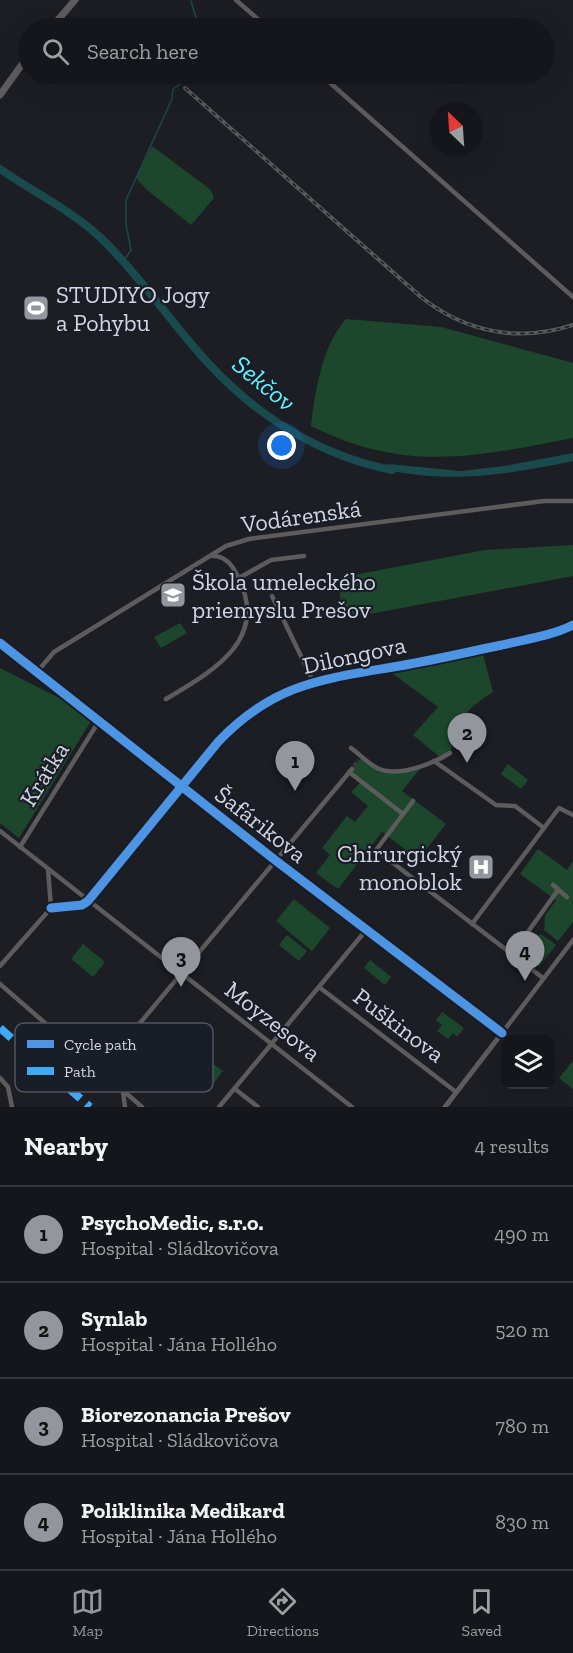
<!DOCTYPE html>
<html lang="en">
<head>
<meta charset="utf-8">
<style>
  :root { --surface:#15161b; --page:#1e1f24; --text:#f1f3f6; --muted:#9d9fa3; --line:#34353a; --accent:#93969d }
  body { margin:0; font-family:"Zilla Slab",serif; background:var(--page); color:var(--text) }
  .controls { position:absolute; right:18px; bottom:18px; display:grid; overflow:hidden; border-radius:12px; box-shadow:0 6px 24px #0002 }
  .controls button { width:54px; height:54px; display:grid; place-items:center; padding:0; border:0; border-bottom:2px solid var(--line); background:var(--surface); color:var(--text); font:30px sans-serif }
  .compass { position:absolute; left:429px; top:102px; width:54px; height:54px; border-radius:50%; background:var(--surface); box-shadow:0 6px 24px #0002; rotate:335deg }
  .you { position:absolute; left:282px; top:446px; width:21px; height:21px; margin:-15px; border:4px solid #fff; border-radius:50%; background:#1a73e8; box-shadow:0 0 0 9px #1a73e833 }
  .badge { display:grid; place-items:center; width:39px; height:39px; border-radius:50%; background:var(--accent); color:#111; font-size:20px; font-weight:700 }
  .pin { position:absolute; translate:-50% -50px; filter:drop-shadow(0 2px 3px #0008) }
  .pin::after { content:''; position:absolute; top:32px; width:21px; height:18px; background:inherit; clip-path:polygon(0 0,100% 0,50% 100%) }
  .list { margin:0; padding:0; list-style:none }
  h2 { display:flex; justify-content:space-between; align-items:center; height:78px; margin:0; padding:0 24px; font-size:26px }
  h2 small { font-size:20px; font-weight:400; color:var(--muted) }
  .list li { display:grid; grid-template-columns:39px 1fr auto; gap:18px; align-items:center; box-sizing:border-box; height:96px; padding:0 24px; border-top:2px solid var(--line) }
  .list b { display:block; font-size:22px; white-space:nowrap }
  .list p { margin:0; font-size:20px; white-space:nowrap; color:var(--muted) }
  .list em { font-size:20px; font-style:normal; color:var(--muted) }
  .icon { flex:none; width:33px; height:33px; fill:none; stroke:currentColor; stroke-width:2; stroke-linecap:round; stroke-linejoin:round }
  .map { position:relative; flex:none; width:573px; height:1107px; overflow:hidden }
  .search { position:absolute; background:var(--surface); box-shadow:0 6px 24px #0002; left:18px; right:18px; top:18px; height:66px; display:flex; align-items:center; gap:15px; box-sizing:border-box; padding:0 21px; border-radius:33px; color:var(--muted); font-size:22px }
  .sheet { height:462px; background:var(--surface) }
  nav { display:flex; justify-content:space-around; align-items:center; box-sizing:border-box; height:84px; border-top:2px solid var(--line); background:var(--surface); font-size:16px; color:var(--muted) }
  nav a { display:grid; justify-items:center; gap:3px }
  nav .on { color:var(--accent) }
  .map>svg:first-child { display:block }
  .green { fill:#1d472c }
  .water { fill:#194a4d }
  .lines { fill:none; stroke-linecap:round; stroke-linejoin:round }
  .stream { stroke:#194a4d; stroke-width:1.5 }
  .river { stroke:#194a4d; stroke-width:8 }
  .minor-tunnel { stroke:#373a40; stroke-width:4.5; stroke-dasharray:4.5 2; stroke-linecap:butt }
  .minor { stroke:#5d5b5c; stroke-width:4.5 }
  .tertiary { stroke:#5d5b5c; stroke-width:5 }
  .primary { stroke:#5d5d60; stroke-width:7 }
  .rail-casing { stroke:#58595b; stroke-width:4 }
  .rail { stroke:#191d28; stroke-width:1.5; stroke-dasharray:4.5; stroke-linecap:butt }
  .quiet { stroke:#3fa9f5; stroke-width:8; stroke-dasharray:15 8; stroke-linecap:butt }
  .cycleway-casing { stroke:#191d28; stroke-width:13 }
  .cycleway { stroke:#4d94e3; stroke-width:9 }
  .labels { text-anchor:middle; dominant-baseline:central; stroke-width:4.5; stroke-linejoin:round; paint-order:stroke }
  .poi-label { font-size:24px; fill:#d3d6de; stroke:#191d28; text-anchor:start }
  .street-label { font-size:24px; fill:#d3d6de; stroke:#191d28 }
  .water-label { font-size:26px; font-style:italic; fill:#65f3fb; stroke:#191d28 }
  .key { fill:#191d28; stroke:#51545f; stroke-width:1.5 }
  .key-label { font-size:16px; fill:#d3d6de }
</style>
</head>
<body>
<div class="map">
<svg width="573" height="1107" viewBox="0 0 573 1107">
  <rect width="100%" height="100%" fill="#1c1e24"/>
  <g class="green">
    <path d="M152,146l59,44 3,8 -23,27 -45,-36 -10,-11z"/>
    <path d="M346,319l95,8 132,36v75c-98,19 -168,35 -262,-12 4,-35 11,-80 35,-107z"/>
    <path d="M573,545v31l-230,43 -5,-41 147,-28z"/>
    <path d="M180,623l7,10 -26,15 -7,-11z"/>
    <path d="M481,647l12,45c-29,18 -35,28 -43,62l-9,4 -28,-23 25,-28 -57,-42z"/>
    <path d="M0,668l63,32 28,21 -72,117 -19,-15z"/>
    <path d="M362,757c25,19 34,14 62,7l-22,27 44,33 -29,37 -7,-8 -28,-21 -44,57 -22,-16 14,-18 -8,-7 25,-32 8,6 13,-16 -17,-14 10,-10 -12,-10z"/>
    <path d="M508,764l20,16 -7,9 -20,-15z"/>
    <path d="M538,849l29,21 6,-9v61l-15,19 -14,-11 1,-14 11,-16 -36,-26z"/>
    <path d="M294,899l36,29 -18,23 -36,-30z"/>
    <path d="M541,934l15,11 -17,22 -19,-15 9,-14z"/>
    <path d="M287,935l20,16 -8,10 -20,-16z"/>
    <path d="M83,944l22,18 -12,15 -22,-18z"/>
    <path d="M370,960l21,17 -6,8 -21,-17z"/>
    <path d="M442,1012l22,16 -7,9 -4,-4 -5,6 -11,-8 5,-6 -6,-5z"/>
    <path d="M202,1056l21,15 -10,13 -20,-15z"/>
    <path d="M572,1062l1,1v26l-14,-11z"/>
  </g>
  <path class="water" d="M573,453v8c-67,14 -123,23 -191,8l7,-5 72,7 43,-5z"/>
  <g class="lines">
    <g class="stream">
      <path d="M191,1l8,27"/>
      <path d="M123,262l8,-12 -5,-26v-24l46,-101 1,-10 22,-15"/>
    </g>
    <path class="river" d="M0,169c33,23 73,42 102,70 39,38 70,85 107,125 49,53 112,92 183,106"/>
    <path class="minor-tunnel" d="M354,766l5,-6"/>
    <g class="minor">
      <path d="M236,0l32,28"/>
      <path d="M320,74l253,223"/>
      <path d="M239,578l32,-18 33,-4"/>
      <path d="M272,596l41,85"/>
      <path d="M37,672l17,-20 172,-106 23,-7 295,-38h29"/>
      <path d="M166,699c45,-27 103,-58 73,-120 -5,-12 -13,-23 -26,-23"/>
      <path d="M351,748c8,6 17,15 26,20 21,10 55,-4 73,-15"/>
      <path d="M434,761l62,44 19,1 29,22"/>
      <path d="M349,772l54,42"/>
      <path d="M413,801l-37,49 167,128"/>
      <path d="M0,831l352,276"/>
      <path d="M20,847l79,-126"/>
      <path d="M48,869l3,39"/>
      <path d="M553,885l14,12"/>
      <path d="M51,908l31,-3 6,-4 130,-159c56,-59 105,-63 181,-76 35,-6 69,-14 103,-21 24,-6 49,-9 71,-20"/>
      <path d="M472,924l87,-116 14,7"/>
      <path d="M512,954l46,-64"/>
      <path d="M0,966l51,-58"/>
      <path d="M0,984l142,123"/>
      <path d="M319,987l137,105"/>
      <path d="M502,1033l71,-93"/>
      <path d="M100,1071l252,-302"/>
      <path d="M0,1078l8,9 4,20"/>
      <path d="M235,1089l23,18"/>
      <path d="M123,1092l2,15"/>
      <path d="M219,1107l148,-178"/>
    </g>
    <path class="tertiary" d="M0,643l275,217 227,173 -57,74"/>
    <g class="primary">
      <path d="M51,28l24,-28"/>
      <path d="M0,95l28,-39"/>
    </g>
    <defs>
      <path id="rail" d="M185,88l236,209c44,35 97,46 152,28"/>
    </defs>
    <use href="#rail" class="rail-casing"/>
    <use href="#rail" class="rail"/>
    <path class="quiet" d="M0,1028l90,79"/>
    <defs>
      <g id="cycleway">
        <path d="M0,643l275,217 227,173"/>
        <path d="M51,908l31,-3 6,-4 130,-159c56,-59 105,-63 181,-76 35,-6 69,-14 103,-21 24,-6 49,-9 71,-20"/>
      </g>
    </defs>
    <use href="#cycleway" class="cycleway-casing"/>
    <use href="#cycleway" class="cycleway"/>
  </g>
  <defs>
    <symbol id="stadium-square" viewBox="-11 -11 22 22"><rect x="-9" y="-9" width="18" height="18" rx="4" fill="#93969d" stroke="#191d28"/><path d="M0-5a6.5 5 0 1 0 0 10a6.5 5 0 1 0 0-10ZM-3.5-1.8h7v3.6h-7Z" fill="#fff"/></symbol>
    <symbol id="school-square" viewBox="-11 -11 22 22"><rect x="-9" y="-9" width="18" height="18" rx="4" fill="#93969d" stroke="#191d28"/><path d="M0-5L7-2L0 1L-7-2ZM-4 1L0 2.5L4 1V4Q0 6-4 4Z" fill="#fff"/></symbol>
    <symbol id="hospital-square" viewBox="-11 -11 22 22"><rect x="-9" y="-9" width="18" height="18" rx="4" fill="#93969d" stroke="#191d28"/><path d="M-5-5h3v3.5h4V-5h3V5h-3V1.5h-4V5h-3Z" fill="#fff"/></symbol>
  </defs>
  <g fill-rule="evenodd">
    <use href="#stadium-square" x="21" y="293" width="30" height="30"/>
    <use href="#school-square" x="158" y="580" width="30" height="30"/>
    <use href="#hospital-square" x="466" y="852" width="30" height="30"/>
  </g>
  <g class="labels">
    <g class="poi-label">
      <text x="56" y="294">STUDIYO Jogy<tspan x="56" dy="28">a Pohybu</tspan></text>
      <text x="192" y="581">Škola umeleckého<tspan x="192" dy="28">priemyslu Prešov</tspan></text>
      <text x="462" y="853" text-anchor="end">Chirurgický<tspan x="462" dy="28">monoblok</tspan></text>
    </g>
    <g class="street-label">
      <text transform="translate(301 516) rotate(-8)">Vodárenská</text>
      <text transform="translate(354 655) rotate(-12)">Dilongova</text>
      <text transform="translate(44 774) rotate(-58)">Krátka</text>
      <text transform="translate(261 824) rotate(38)">Šafárikova</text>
      <text transform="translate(273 1021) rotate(38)">Moyzesova</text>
      <text transform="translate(399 1025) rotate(37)">Puškinova</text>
    </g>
    <g class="water-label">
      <text transform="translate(264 383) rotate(39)">Sekčov</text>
    </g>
  </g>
  <rect x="15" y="1023" width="198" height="69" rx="9" class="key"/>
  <rect x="27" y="1040" width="27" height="8" fill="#4d94e3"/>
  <rect x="27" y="1067" width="27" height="8" fill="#3fa9f5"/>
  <g class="key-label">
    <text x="64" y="1050">Cycle path</text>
    <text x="64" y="1077">Path</text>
  </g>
</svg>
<div class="controls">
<button><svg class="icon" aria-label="layers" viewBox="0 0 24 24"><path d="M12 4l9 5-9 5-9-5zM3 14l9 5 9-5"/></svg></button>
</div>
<svg class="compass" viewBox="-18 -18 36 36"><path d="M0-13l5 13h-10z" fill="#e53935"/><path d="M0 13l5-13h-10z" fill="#9d9fa3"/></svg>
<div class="you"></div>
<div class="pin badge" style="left:295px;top:791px">1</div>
<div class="pin badge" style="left:467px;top:763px">2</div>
<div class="pin badge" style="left:181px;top:987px">3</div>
<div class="pin badge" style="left:525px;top:981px">4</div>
<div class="search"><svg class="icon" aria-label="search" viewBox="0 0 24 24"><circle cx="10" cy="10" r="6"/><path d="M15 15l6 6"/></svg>Search here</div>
</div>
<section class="sheet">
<h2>Nearby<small>4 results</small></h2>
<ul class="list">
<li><span class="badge">1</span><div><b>PsychoMedic, s.r.o.</b><p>Hospital · Sládkovičova</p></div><em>490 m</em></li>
<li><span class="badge">2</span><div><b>Synlab</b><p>Hospital · Jána Hollého</p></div><em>520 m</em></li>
<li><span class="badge">3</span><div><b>Biorezonancia Prešov</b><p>Hospital · Sládkovičova</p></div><em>780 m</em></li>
<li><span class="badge">4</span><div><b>Poliklinika Medikard</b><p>Hospital · Jána Hollého</p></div><em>830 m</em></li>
</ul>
</section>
<nav>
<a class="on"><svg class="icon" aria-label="map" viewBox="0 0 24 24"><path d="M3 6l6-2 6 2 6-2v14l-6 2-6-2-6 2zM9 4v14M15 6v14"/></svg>Map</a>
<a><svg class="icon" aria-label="directions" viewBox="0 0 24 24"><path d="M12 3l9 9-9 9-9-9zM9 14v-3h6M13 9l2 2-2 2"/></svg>Directions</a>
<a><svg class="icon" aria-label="saved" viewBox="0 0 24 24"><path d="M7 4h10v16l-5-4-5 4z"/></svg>Saved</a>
</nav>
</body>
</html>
